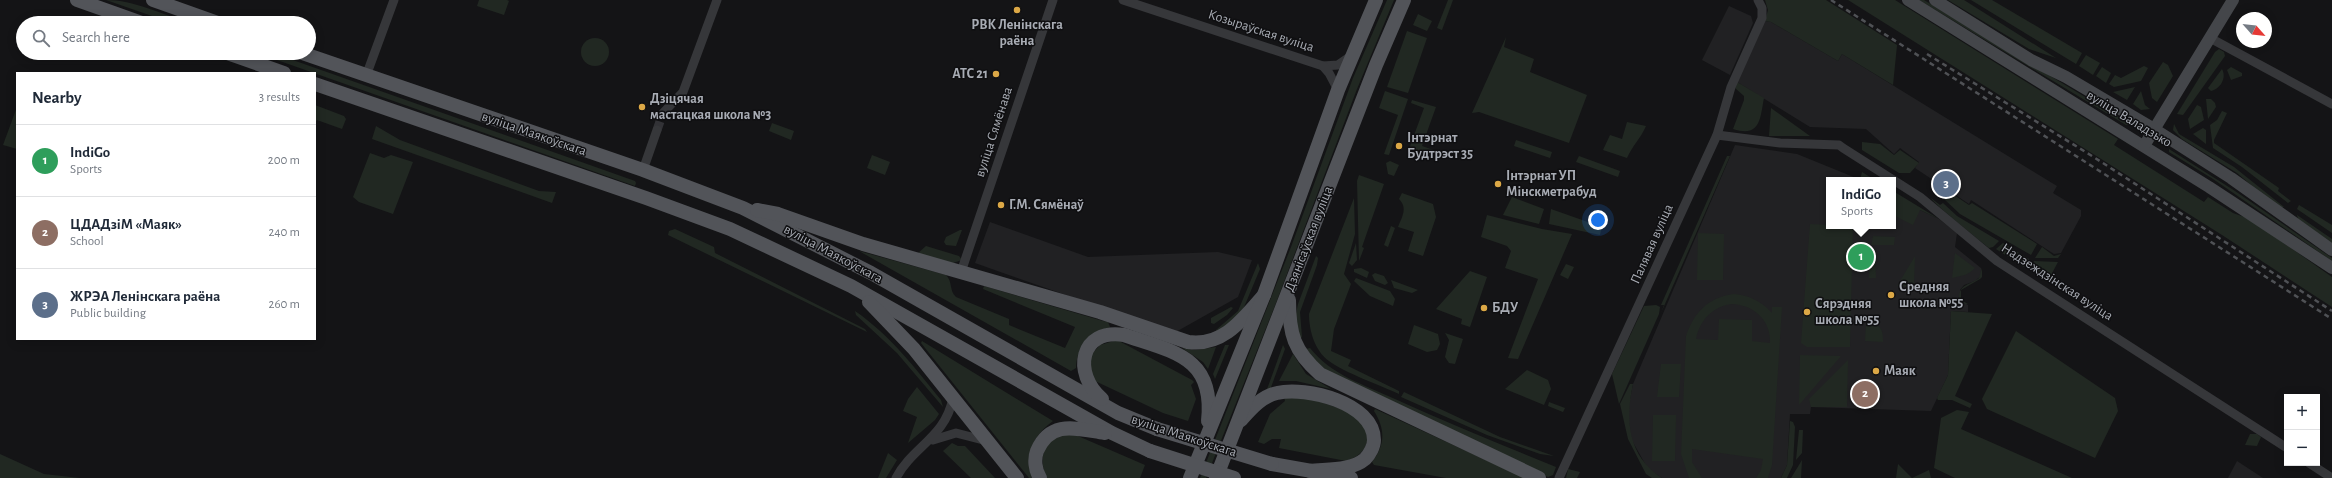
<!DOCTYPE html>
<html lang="en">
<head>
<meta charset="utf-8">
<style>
  :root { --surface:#fff; --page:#f6f6f7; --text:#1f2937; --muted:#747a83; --line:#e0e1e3; --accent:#74623e }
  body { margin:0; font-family:"Alegreya Sans",sans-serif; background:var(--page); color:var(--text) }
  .controls { position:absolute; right:12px; bottom:12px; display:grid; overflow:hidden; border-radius:0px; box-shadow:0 2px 10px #0003 }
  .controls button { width:36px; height:36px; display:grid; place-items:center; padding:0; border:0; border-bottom:1px solid var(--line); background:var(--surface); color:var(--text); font:20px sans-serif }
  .compass { position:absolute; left:2236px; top:12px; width:36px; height:36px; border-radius:50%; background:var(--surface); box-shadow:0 2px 10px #0003; rotate:117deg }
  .you { position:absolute; left:1598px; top:220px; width:14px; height:14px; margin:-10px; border:3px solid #fff; border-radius:50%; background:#1a73e8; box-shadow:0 0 0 6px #1a73e833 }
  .badge { display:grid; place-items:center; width:26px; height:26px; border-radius:50%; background:var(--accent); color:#fff; font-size:13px; font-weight:700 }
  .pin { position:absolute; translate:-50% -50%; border:2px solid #fff; box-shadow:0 1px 4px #0006 }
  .popup { position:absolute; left:1826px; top:177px; width:70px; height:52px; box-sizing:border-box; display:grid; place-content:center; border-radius:0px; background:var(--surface); filter:drop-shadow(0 1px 3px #0005); font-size:13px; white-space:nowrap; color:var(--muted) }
  .popup b { font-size:15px; color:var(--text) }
  .popup::after { content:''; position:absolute; left:50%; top:100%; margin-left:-8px; border:8px solid transparent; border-top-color:var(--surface) }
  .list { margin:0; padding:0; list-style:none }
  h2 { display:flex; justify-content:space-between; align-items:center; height:52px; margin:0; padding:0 16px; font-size:17px }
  h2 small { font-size:13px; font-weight:400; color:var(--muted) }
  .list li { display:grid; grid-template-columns:26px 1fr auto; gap:12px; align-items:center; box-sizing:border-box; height:72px; padding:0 16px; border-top:1px solid var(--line) }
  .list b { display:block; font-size:15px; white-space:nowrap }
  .list p { margin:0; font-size:13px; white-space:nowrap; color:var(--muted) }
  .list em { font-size:13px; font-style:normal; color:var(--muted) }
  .icon { flex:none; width:22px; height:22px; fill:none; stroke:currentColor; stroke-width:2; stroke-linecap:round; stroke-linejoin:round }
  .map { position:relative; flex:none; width:2332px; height:478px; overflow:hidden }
  .search { position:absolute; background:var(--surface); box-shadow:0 2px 10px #0003; left:16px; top:16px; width:300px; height:44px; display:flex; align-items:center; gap:10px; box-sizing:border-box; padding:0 14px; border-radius:22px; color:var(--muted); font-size:15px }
  .panel { position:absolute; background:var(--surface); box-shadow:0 2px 10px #0003; left:16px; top:72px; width:300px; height:268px; border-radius:0px }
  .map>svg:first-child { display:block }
  .built { fill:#212123 }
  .green { fill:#212822; fill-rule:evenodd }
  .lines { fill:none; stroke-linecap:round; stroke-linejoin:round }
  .minor-tunnel { stroke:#323236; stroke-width:9; stroke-dasharray:9 4.5; stroke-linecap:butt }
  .minor { stroke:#36373a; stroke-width:9 }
  .secondary { stroke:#44464a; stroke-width:12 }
  .primary { stroke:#525459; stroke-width:14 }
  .rail { stroke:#4f5155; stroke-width:2.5; stroke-dasharray:5 4; stroke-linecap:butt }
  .primary-bridge { stroke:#525459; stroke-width:14 }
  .poi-dot { fill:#dca846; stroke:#0f0f11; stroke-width:1.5 }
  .labels { text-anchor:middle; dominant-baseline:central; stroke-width:3; stroke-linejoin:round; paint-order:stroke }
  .poi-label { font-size:14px; font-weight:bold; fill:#a8acb4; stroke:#0f0f11; text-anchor:start }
  .street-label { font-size:14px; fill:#a8acb4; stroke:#0f0f11 }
</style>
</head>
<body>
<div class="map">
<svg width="2332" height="478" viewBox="0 0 2332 478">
  <rect width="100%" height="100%" fill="#141416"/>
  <g class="built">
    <path d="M1729,6l22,10 2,7 -23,52 -28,-15z"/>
    <path d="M1765,21l6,1 67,39 4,-7 215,132 -4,7 28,17v6l-20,37 -7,1 -83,-54 -2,4 -54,-36 4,-6 -19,-14 -6,6 -28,-25 -56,-2 -73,-45z"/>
    <path d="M1735,145l62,9 64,26h-32v46h64v-29l46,22 18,14 -2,14 26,21v8l-6,5 -11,4 -4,5 1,11 7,4v7l-17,-1 -3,64 -17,36 -120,-4 -1,7h-20l-3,51 -6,13h-119l-14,-9 -18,-32 -2,-29 5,-24z"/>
    <path d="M990,222l98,35 130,-5 34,8 -14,37 -64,36 -199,-70z"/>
    <path d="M2237,461l26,17h-35z"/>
  </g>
  <g class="green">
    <path d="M106,0c27,0 57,14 82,23h-16z"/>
    <path d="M479,0h28l2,1 -5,14 -27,-9z"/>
    <path d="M1387,0h7l-37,89 -81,214 -70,175h-6l91,-231 62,-169z"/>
    <path d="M1448,0h5l-11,30 -5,-2z"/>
    <path d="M1765,0h61l71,45 -4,40 -51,-31 -4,7 -67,-39 -6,-1 3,-11z"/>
    <path d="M1848,0h47l223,139 -4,6 90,57 4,-5 25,16 17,6 82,58v30l-110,-72z"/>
    <path d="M1919,0h5l206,124 -4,1z"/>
    <path d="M1948,0h16l92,58 -27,-9z"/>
    <path d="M1971,0h21l90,53 -6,11z"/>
    <path d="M1418,14l14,7 -5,10 -14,-6z"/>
    <path d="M1407,31l20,7 -19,55 -21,-6z"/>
    <path d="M1506,37l-2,10 30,12 -4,13 57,23 -18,48 -90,-31 -7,1z"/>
    <circle cx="595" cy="52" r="14"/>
    <path d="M2219,49l5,3 1,4 -42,59 -6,-1 38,-62z"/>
    <path d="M257,53h16l362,128 1,2 -1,3z"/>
    <path d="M2086,55l14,8 -7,12 -14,-9z"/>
    <path d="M2163,62l5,3 5,11 -16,26 -5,-4 -3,-15z"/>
    <path d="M2144,66l4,2 -7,13 -27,6 -5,-3 6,-9 6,3z"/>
    <path d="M2102,67l9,6 -5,10 -10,-7z"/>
    <path d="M2231,67l11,6v3l-11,4 -4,-10z"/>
    <path d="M2222,69c5,9 -2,20 -11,22l-3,-3z"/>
    <path d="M1737,82l27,16c-4,20 -3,40 -31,31l11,-29v-4l-9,-8z"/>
    <path d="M2135,87l-8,13 -14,-8z"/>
    <path d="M1385,91l23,8 -19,56 -5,-1 14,-39 -19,-7z"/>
    <path d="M2141,91l4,14 5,4 -9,1 -8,-6z"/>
    <path d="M2206,99h5l4,4 1,4 -8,12z"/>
    <path d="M1412,100l24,7 -14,39 32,11 -45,-8 15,-41 -13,-5z"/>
    <path d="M315,105l29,11 2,3 -4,10 -25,-9 -2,3z"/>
    <path d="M2197,105l4,2 3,13 -14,9 -2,-10z"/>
    <path d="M17,107v42l-14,-4z"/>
    <path d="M1771,108l39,28h-41z"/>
    <path d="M2222,111l5,2 -13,27v3l65,45 -1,3 13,10 -3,2 -46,-36 -29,-19 -3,-23 7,-5z"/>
    <path d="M1627,122l19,4c-5,12 -14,20 -19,32l-24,-8 7,-15 12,4z"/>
    <path d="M772,123l22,8 -3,9 -22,-9z"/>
    <path d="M2174,124l5,10 55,33 50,40 -6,1 -41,-35 -55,-34 -9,-9z"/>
    <path d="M376,126l24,14 139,51 17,1 -4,11 -180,-64z"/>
    <path d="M2203,128l3,2v14l-13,-10z"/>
    <path d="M1516,140l36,12 -2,6 -36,-12z"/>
    <path d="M1862,142l18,2 14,11 6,-5 19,13 -9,10h-11l-37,-23z"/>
    <path d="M2169,149l66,42 97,67v3l-119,-82 -44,-27z"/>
    <path d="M370,153l14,5 7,-3 22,7 -20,52 -34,-12 -6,-5z"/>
    <path d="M872,155l18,7 -5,13 -18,-7z"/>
    <path d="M1579,156l41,15 -2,6 -42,-15z"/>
    <path d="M1727,156h3l-69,157 3,-8h-3z"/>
    <path d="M1390,161l9,4 -5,11 -6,-2 -2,-11z"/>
    <path d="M1862,172l13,8h-21l1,-3 5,3z"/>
    <path d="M1359,175l25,9 -22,63 2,1 -5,13 -2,-80z"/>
    <path d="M1945,189l24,16 3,-2 65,41 -6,11 -71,-41 -16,-15z"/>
    <path d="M1893,191l46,28 -19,-9 -7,15 -20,-10z"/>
    <path d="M1402,193l31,11 3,13 -13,39 -15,-5 6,-19 -16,-5c4,-10 10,-19 1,-28z"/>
    <path d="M1512,197l32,12 -5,15 -36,-9z"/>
    <path d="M1354,198l1,36 -11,40 7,10 -17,45 -3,22 20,9 -3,6 51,25v3c-19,-9 -54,-21 -70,-33 -14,-10 -20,-30 -20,-47z"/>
    <path d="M1931,198l9,7 3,-2 14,13 42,25 -6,6 -4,1c-10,-8 -55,-44 -58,-50z"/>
    <path d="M2299,205l33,20v8l-35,-24z"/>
    <path d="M1551,209l51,18 -2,8 -51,-11z"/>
    <path d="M1487,215l55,14 30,5 -54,125 -10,-1 30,-79 -33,-11 6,-17 -4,-5 -26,-9z"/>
    <path d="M2297,215l35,24v4l-34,-24z"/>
    <path d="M1810,224l43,2 -3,121h-43l-6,-4z"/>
    <path d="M1391,226l4,2 -7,19 -4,-2z"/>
    <path d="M675,229l39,18 1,6 150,76 2,3 -199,-97 1,-4z"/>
    <path d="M960,230h2l-6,16 -10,-1 -2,-3 2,-5z"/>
    <path d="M1698,233l26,1 -1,46h-26z"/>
    <path d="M1873,236l22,1 -1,8h-23z"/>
    <path d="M1356,243l1,17 -5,6 -3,-3z"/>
    <path d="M2003,243l26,16 -5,8 -28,-18z"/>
    <path d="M926,246l33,10 3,4 -9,3 -36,-9z"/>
    <path d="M2042,247l12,9 7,-2 -3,4h-23z"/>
    <path d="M859,251l87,24c7,7 3,16 10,22l53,22v6l56,23 10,-21 -92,-38 1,-3 119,35 5,1 2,5c-20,8 -33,18 -34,41l-5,3z"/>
    <path d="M1870,253l5,2 1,23h-7z"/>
    <path d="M1955,253l20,15c-6,7 -14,8 -23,10z"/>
    <path d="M1316,256l2,2 -1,7 -17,47 2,25 -2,2 -5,-20 3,-15z"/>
    <path d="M1915,256l-1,30h-17z"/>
    <path d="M2034,261l24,1 -8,15 -5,2 -14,-8z"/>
    <path d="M1258,263l2,6 -18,43 -25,21 -1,-3 22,-19z"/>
    <path d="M1566,264l8,3 -6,12 -8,-4z"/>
    <path d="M1361,268l8,4 -2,6 -13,-6v-3z"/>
    <path d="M1982,268v9l-2,2 -19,11v10l7,4h-3l-6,-6c0,-14 11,-13 20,-20z"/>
    <path d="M1470,271l17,6 -17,50 -9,-3 1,-5 -26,-10z"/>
    <path d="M1375,273l9,3 4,7 -3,2 -10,-4 -3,-6z"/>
    <path d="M1356,278l34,13 5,8 -2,7 -23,-10 -16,-15z"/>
    <path d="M1391,280l27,10 -6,3 -18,-5z"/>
    <path d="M1733,294c16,1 28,7 39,19v-6h10l-10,158 -4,13h-12l5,-8 2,-11 -71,-10v13l10,16h-13l-8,-24 5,-118c8,-23 21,-38 47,-42zM1732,304c22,1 39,16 38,39l-18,-2v-21l-33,-1 -1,21 -22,-1c4,-19 17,-33 36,-35z"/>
    <path d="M1656,305l4,2 -1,7 -40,90 -7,-30 32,-68z"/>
    <path d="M1231,307l2,1 -6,7 -13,9 -3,-1v-5z"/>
    <path d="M855,311c35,24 60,57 86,89l2,7 -46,-54 -41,-38z"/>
    <path d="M1951,311l41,3 -37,82 17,8 -2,4 -18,-8h-14l-1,-2 11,-23z"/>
    <path d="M1866,323c14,1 17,5 17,19l-18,-1z"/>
    <path d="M1414,325l24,9 2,10 -3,6 -10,2 -19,-8z"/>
    <path d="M2016,331l99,67 3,13 -23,47 -108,-49 -5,-10z"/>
    <path d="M1445,333l18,6 -8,25 -6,-1 -4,-6 4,-17z"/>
    <path d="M1117,340l75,40 2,2 -3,3 5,14 -8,22 -25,-8 -68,-32 -4,-6 -1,-19 10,-11z"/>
    <path d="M922,341l131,80c-20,15 -28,32 -21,57h-3l-108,-135z"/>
    <path d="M1225,345h4l-14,34 -2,-5z"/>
    <path d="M1283,345l2,4 -15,41 -4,2z"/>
    <path d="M1216,347l-8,22 -5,-7 -21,-14 13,2z"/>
    <path d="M1310,348c21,27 55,37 85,51 53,24 107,46 161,68l-3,8 -5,2 -215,-103 -13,-8 -14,-17z"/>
    <path d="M1293,354l13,20 25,15 -35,-8h-17z"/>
    <path d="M1800,355l41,1 -42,49z"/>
    <path d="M1848,360l-1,47h-36l-2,-8z"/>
    <path d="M1661,364h20l-2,33h-22z"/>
    <path d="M1527,370l21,10 3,9 -7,16 -39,-16z"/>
    <path d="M1630,384h3c-8,37 -5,72 29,94h-10l-6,-4 -18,-35 -8,-35z"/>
    <path d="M917,387l22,27 -4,6 -27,23 9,-26 -14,-6 5,-12z"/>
    <path d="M1404,392l96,45 54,19 -14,-2 -53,-19 -86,-38z"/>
    <path d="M1284,396l23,1 48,17 14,17c-2,17 -6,24 -23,30l-67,-13 2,-9h-9l-8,5 -6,-2 12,-28 15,-13z"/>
    <path d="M1549,402l16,6 -2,4 -15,-6z"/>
    <path d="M1375,409l150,69h-79l-72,-13 -2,-3c14,-18 13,-33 2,-51z"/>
    <path d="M1957,410l12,2 -8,17 111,49h-117l-21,-10 7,-50z"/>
    <path d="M1653,415h23l-1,46h-23z"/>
    <path d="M1790,421l3,1 2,5 -2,38 -6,13h-6l6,-13z"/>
    <path d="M1799,430h4l-1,23 -6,7z"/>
    <path d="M1071,433l74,32 -5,13h-93c-6,-12 -7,-30 6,-39 4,-3 13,-4 18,-6z"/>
    <path d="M2250,434h7l4,3 -4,9 -12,-1z"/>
    <path d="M952,443l6,3h7l30,32h-24l-28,-27z"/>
    <path d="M888,453l9,7 -11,18h-8z"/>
    <path d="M0,454l44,20 36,4h-80z"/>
    <path d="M1802,460l-1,18h-10z"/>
    <path d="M1898,464l14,14 17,-8 2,8h-35z"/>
    <path d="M1568,469l12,3 -3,6h-11z"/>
  </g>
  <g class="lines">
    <path class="minor-tunnel" d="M657,130l6,-17"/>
    <g class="minor">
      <path d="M1123,0l200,66 15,-1 13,-9"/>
      <path d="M2210,38l122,66"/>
      <path d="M1323,66l6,7 9,17"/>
      <path d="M366,76l28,-76"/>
      <path d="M663,113l20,-21 34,-92"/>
      <path d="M1717,135l63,8 59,2 4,3 77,49 77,64 290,187"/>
      <path d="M643,170l14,-40"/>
      <path d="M961,272l92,-272"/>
      <path d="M933,440l23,-7 31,8"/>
      <path d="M2309,463l23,15"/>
      <path d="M896,478c17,-32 49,-40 57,-80"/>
      <path d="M1559,478l158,-343 14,-48 31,-69v-10l-4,-8"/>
    </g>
    <g class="secondary">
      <path d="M1908,0l301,187 123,81"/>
      <path d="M1935,0l96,60 35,17 88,52 77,49 101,72"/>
      <path d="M2144,146l89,-146"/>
    </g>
    <g class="primary">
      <path d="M77,0l65,23"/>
      <path d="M153,0l65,23"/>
      <path d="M227,53l57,20"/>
      <path d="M302,53l341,117 100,38 128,65 247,140 39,16"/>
      <path d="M315,84l331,114 84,31 121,57 261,147 38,18"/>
      <path d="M757,210l21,4 85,30 237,68 88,30c35,5 55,-23 76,-47"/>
      <path d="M1289,300c0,34 5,51 31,74l219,104"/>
      <path d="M869,302l45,47 103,129"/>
      <path d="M1102,399c-30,-26 -22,-71 22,-64 50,17 91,22 84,86"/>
      <path d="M1241,420c10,-11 21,-24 36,-27 29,-7 97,10 97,47 0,6 -4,14 -9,19 -14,12 -38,10 -55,12"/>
      <path d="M1272,464l79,14"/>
      <path d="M1040,478c-5,-8 -6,-19 -3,-27 14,-32 40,-22 68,-18"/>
      <path d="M1190,478l74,-183 74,-205 38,-90"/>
      <path d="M1216,478l160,-413 28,-65"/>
    </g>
    <g class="rail">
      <path d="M1831,0l501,319"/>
      <path d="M1927,54l165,102 240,155"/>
    </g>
    <g class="primary-bridge">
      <path d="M1157,429l115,35"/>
      <path d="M1150,451l84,27"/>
    </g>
  </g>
  <g class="poi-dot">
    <circle cx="1017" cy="10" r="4"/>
    <circle cx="996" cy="74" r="4"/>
    <circle cx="642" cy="107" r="4"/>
    <circle cx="1399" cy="146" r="4"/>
    <circle cx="1498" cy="184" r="4"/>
    <circle cx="1001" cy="205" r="4"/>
    <circle cx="1891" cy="295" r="4"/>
    <circle cx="1484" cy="308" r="4"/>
    <circle cx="1807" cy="312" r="4"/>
    <circle cx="1876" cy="371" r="4"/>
  </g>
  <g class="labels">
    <g class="poi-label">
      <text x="1017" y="25" text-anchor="middle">РВК Ленінскага<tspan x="1017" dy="16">раёна</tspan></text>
      <text x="988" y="74" text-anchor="end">АТС 21</text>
      <text x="650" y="99">Дзіцячая<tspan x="650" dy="16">мастацкая школа №3</tspan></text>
      <text x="1407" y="138">Інтэрнат<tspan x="1407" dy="16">Будтрэст 35</tspan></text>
      <text x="1506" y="176">Інтэрнат УП<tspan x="1506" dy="16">Мінскметрабуд</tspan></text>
      <text x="1009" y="205">Г.М. Сямёнаў</text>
      <text x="1899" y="287">Средняя<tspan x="1899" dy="16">школа №55</tspan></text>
      <text x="1815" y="304">Сярэдняя<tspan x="1815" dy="16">школа №55</tspan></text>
      <text x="1492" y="308">БДУ</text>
      <text x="1884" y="371">Маяк</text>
    </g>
    <g class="street-label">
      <text transform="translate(1261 31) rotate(18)">Козыраўская вуліца</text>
      <text transform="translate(2129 119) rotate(31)">вуліца Валадзько</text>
      <text transform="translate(994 132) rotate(-72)">вуліца Сямёнава</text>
      <text transform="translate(534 134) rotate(19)">вуліца Маякоўскага</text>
      <text transform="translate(1309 239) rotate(-69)">Дзянісаўская вуліца</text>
      <text transform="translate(1652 244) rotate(-66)">Палявая вуліца</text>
      <text transform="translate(833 254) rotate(28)">вуліца Маякоўскага</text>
      <text transform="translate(2057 282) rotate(33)">Надзеждзінская вуліца</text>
      <text transform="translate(1184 436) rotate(18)">вуліца Маякоўскага</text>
    </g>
  </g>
</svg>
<div class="controls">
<button>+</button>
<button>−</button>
</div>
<svg class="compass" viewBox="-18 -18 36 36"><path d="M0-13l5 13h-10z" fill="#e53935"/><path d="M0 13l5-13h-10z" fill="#747a83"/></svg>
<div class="you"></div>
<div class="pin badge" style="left:1861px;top:257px;background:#2e9e5b">1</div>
<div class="popup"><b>IndiGo</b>Sports</div>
<div class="pin badge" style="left:1865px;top:394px;background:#8d6e63">2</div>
<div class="pin badge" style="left:1946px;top:184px;background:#5c6f8a">3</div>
<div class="search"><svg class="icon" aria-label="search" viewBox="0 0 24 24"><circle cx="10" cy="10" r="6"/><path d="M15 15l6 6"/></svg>Search here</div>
<section class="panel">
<h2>Nearby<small>3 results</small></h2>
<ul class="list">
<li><span class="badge" style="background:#2e9e5b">1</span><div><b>IndiGo</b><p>Sports</p></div><em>200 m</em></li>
<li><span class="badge" style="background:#8d6e63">2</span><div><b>ЦДАДзіМ «Маяк»</b><p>School</p></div><em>240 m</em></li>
<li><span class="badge" style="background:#5c6f8a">3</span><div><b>ЖРЭА Ленінскага раёна</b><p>Public building</p></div><em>260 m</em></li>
</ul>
</section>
</div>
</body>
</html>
